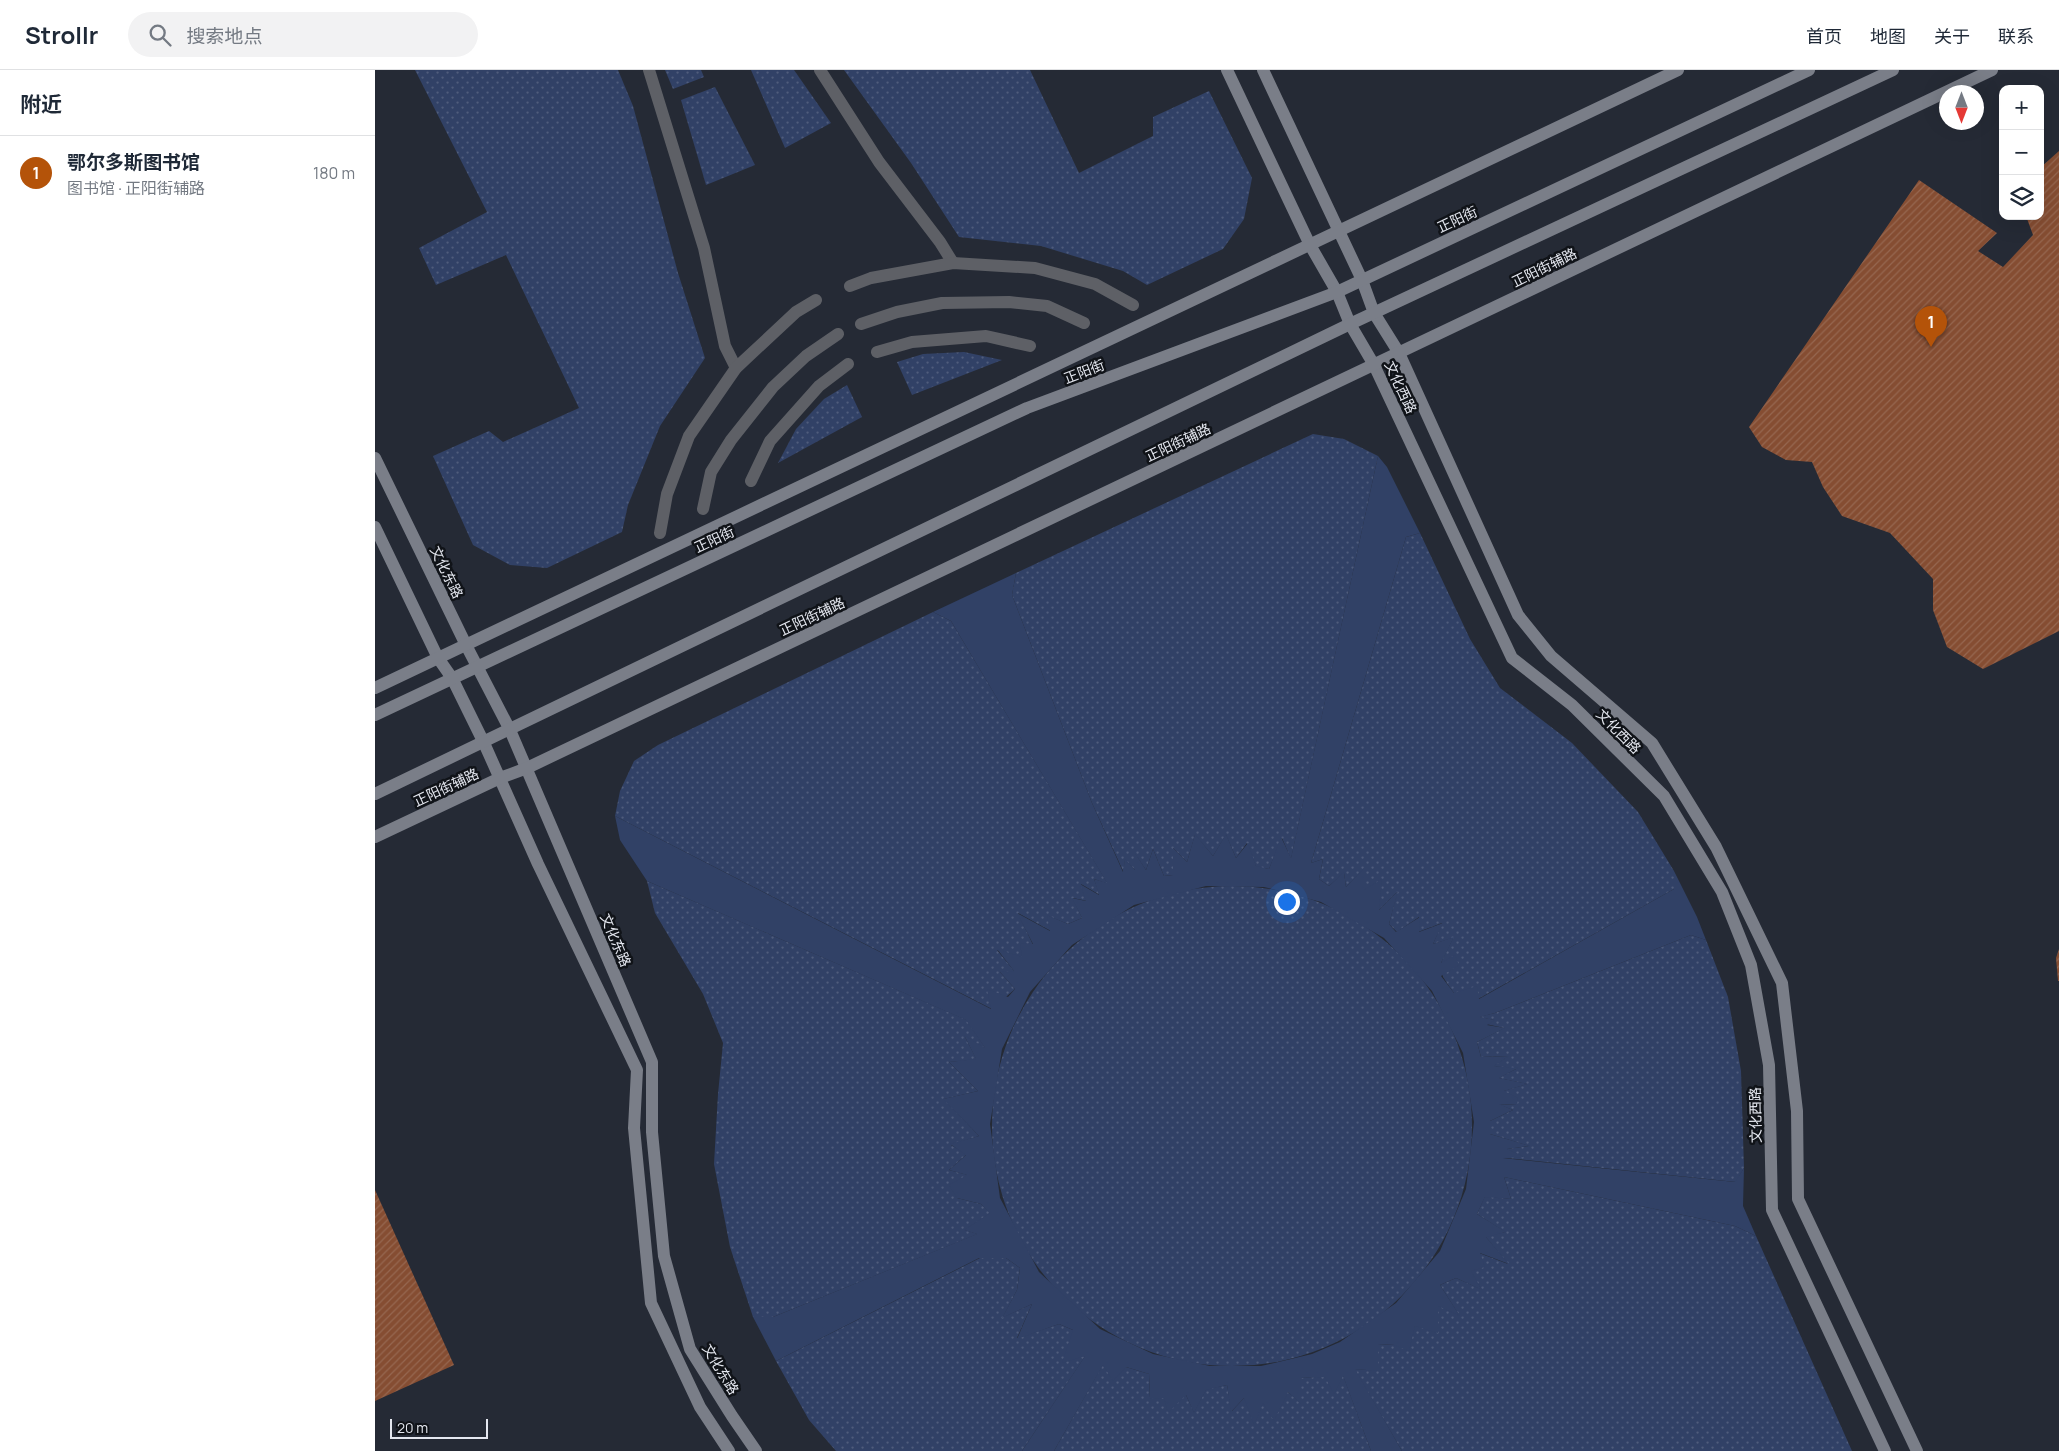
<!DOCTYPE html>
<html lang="zh">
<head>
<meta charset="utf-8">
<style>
  :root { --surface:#fff; --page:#f2f2f3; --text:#1f2937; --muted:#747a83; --line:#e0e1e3; --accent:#b45309 }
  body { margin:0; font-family:Manrope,"Noto Sans SC",sans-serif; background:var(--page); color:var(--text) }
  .controls { position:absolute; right:15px; top:15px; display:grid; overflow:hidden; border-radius:10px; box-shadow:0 5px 20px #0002 }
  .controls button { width:45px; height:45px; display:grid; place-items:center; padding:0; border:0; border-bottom:1px solid var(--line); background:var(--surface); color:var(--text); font:25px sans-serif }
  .compass { position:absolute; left:1564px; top:15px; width:45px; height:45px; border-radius:50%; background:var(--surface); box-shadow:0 5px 20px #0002; rotate:180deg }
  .scale { position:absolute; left:15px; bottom:12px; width:98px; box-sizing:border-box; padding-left:5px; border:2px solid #e5e8f0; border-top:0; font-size:14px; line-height:18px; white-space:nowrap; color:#e5e8f0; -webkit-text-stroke:4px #101318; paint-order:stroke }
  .you { position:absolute; left:911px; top:831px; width:18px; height:18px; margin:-12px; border:4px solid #fff; border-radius:50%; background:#1a73e8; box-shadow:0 0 0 8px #1a73e833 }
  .badge { display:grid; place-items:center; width:32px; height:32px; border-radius:50%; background:var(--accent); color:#fff; font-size:16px; font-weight:700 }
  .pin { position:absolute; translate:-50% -41px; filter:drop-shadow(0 1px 2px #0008) }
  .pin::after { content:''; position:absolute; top:26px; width:18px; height:15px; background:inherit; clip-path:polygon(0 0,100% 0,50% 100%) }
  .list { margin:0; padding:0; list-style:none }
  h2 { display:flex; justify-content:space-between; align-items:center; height:65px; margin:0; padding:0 20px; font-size:21px }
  h2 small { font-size:16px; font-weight:400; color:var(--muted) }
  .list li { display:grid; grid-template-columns:32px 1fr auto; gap:15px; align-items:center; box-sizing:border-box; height:75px; padding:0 20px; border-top:1px solid var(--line) }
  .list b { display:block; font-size:19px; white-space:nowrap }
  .list p { margin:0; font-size:16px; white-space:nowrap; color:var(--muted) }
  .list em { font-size:16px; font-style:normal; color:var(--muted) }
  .icon { flex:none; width:28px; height:28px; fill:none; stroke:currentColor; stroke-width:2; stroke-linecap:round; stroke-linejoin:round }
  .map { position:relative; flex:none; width:1684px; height:1381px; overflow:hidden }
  header { display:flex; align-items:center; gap:30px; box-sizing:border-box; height:70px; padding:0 25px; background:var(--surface); border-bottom:1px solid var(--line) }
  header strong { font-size:24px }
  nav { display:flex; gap:28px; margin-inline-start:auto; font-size:18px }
  .search { width:350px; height:45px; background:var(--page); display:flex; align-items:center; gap:12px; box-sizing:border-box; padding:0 18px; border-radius:28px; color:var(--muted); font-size:19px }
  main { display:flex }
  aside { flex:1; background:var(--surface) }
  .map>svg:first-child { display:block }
  .grass { fill:url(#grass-dots) }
  .garden { fill:#314166; fill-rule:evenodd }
  .building { fill:url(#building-hatch) }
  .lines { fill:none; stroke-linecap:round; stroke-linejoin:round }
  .lane { stroke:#5e6066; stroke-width:12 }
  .secondary { stroke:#7a7e88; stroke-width:12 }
  .labels { text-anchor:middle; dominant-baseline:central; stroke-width:5; stroke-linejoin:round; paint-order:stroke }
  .street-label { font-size:14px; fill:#e5e8f0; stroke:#101318 }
</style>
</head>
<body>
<header>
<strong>Strollr</strong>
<div class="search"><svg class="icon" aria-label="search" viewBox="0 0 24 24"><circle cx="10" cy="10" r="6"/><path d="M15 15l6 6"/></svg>搜索地点</div>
<nav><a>首页</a><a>地图</a><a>关于</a><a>联系</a></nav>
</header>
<main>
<aside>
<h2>附近<small></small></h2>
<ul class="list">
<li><span class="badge">1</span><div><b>鄂尔多斯图书馆</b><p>图书馆 · 正阳街辅路</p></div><em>180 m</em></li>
</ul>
</aside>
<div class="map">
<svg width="1684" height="1381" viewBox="0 0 1684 1381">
  <defs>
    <pattern id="grass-dots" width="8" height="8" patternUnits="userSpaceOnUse" patternTransform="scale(1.25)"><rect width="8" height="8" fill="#314166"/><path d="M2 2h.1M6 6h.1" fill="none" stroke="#4f5c7c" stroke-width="1.8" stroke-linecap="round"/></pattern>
    <pattern id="building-hatch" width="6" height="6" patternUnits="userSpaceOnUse" patternTransform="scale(1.25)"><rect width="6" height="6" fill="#854d32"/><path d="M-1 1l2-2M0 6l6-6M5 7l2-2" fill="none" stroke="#966750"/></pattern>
  </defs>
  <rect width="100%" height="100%" fill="#252a35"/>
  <g class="grass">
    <path d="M40,0h203l15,36 45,167 27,85 -45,68 -32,79 -6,27 -75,36 -37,-3 -37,-20 -40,-89 56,-25 14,11 76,-34 -73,-153 -70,30 -17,-37 68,-36z"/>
    <path d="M290,0h36l3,7 -31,12z"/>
    <path d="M376,0h43l37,53 -46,25z"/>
    <path d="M469,0h186l49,103 74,-37v-19l56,-26 43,87 -8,41 -21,30 -76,36 -24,-14 -82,-25 -82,-9 -48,-74z"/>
    <path d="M340,17l40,78 -49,20 -25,-85z"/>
    <path d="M589,282l38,8 -90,35 -15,-33 26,-8z"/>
    <path d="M472,315l15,32 -84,46 18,-34 28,-30z"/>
    <path d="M938,364l31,5 34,17 -87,403 -9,-21 -13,31 -13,-2 -9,-24 -11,15 -10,-23 -13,21 -18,-21 -8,27 -14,-14v27l-9,1 -11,-27 -7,21 -11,-16v16l-10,-10 -1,13 -32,-70 -80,-208 4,-22z"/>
    <path d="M1045,463l50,106 30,49 72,55 66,69 36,59v18l-196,110 -24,-6c-20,-27 -15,-26 -1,-55l-20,6 9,-21 -24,9 1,-15 -22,15 -8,-8 8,-32 -18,18 -15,-19v-22l-18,18 -2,-14 -15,13 -10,-7 4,-20 -12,4 95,-326z"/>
    <path d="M558,542l18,9 157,263 -14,-5 6,16 -19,-11 6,17 -14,-3 9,20 -14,6 -20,-8 3,15 -33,-18 15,32 -10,13 -26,-8 18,22h-15l15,17 -23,20 -377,-193 5,-25 14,-30 24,-16z"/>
    <path d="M272,811l320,139 19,29 -21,-12 12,23 -28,2 29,29 -34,8 35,37 -28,9 16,9 -18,16 19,5 -11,23 24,6 10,9 -26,17 13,4 -205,83h-20l-23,-70 -16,-83 4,-70 5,-51 -20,-49 -48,-81z"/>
    <circle cx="857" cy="1056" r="240"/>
    <path d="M1316,865l15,5 22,57 13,74 3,97 -8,14 -239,-25h26l-17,-8 23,-3 -39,-12v-13l23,-11 -16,-6 20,1 -14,-14 24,-7 -29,-6 18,-9 -23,-3 15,-10 -27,1 -4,-15 27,-14 -18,-4 8,-4 -16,-3 17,-4z"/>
    <path d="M1129,1107l231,49 21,10 96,215h-450l-48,-82 24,1v-26l16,1 44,-40 21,10 -19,-30 16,-7 25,11 -11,-18 9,-18 29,11 -23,-28 20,-4 -28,-18 8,-18 26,3z"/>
    <path d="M605,1188h26l14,10 -3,22 -14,27 29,-13 -15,34 42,-14 14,6 13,25 -64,96h-186l-27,-31 -33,-59z"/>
    <path d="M728,1294l23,3 23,7 1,24 36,-3 8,17 12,-23 21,-4 5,26 12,-13 20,4 24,-10 13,11v-25l42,-3 28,76h-317z"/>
  </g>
  <path class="garden" d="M1003,386l9,11 33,66 -14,4 -95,326 12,-4 -4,20 10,7 15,-14 2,15 18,-19v22l18,-11 -3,31 19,-19 -9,33 7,8 24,-15 -1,15 24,-9 -10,21 21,-7 -13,26 14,-8 4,10 -18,11 13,17 23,-7 2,13 195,-110v-18l23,46 9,23 -15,-5 -196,78 -15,4 15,3 -8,5 18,3 -28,14 4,15 28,-1 -15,10 24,2 -19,10 29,6 -24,7 14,7 -1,7 -18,-1 14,6 -23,11v13l40,12 -23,3 18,8 -22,1 232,24 9,-14 -1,38 13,30 -21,-10 -231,-49 7,22 -26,-2 -8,17 29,18 -20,5 23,27 -29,-11 5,14 -14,4 11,19 -26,-12 -16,7 20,31 -22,-10v27l-23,-7 -6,25 -15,-6 -16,-1v27l-23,-2 47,82h-31l-28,-75 -9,18 -9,-17 -24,1v26l-13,-12 -14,29 -11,-18 -9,22 -10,-27 -13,14 -4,-27 -21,5 -12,23 -8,-18 -18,18 -4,-15 -14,1 -1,-25 -23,-7 -13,14 -10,-16 -49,86h-32l63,-95 -23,7 11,-33 -14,-6 -42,15 15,-35 -30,14 15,-28 3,-22 -14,-10h-27l-203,103 -23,-44h20l204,-83 -13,-4 26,-17 -9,-9 -24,-6 -8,-13 18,-10 -18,-5 17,-15 -16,-11 29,-8 -36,-37 35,-8 -29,-29 27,-3 -12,-24 21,13 -19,-28 -319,-139 -27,-41 -5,-24 376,193 -4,-20 21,8 7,-8 -15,-17 14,-1 -17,-22 25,8 -2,-14 13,1 -16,-31 33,18 -3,-16 21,9 14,-6 -10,-20 14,3 -6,-17 19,11 -5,-16 13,4 -156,-262 -18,-9 83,-39 -4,22 80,208 31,69 2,-13 10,11v-17l11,17 7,-21 11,27 9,-1v-27l14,14 8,-28 18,22 13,-22 10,24 12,-15 8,23 13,3 12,-32 10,21zM831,816l58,1 57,15 63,36 48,53 31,62 11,69 -8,67 -26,62 -44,52 -56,39 -28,12 -51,12h-51l-57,-12 -53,-25 -61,-57 -39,-74 -10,-74 12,-75 28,-57 42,-47 62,-40z"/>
  <g class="building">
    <path d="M1684,81v480l-76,38 -36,-22 -14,-37v-31l-43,-46 -48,-17 -19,-29 -11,-25 -26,-2 -24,-13 -13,-20 170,-247 78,53 -19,18 25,16 30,-32 -7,-19h14v-48z"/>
    <path d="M1684,879v32h-1l-2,-23z"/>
    <path d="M0,1120l79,175 -79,36z"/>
  </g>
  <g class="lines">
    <g class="lane">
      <path d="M274,0l55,178 21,98 11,22"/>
      <path d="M445,0l59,92 61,80 13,21"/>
      <path d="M475,216l21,-8 82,-15 82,5 60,16 38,21"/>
      <path d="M486,254l36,-12 45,-9 67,-1 38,4 37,17"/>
      <path d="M502,282l35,-10 74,-6 44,10"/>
      <path d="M376,411l19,-40 49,-55 29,-22"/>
      <path d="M328,439l8,-37 20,-32 42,-53 33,-31 32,-22"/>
      <path d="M285,463l7,-39 22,-58 47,-68 60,-56 20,-12"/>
    </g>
    <g class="secondary">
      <path d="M852,0l83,175 27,47 13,32 24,41 138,293 60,47 92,91 58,96 29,73 18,100 3,145 113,241"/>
      <path d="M888,0l99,210 12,33 25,40 119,262 33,41 101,87 64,104 66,136 15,128 1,88 119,252"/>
      <path d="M0,388l91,187 44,85 142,332v70l12,124 26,93 42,67 24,35"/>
      <path d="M0,457l63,131 14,20 32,65 54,121 99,206 -3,58 17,175 49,104 29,44"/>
      <path d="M0,618l1303,-618"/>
      <path d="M0,645l652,-307 310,-116 472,-222"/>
      <path d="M0,724l975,-470 543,-254"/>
      <path d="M0,767l125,-59 27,-10 1465,-698"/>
    </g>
  </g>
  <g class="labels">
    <g class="street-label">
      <text transform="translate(1082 149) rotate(-25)">正阳街</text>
      <text transform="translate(1169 197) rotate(-26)">正阳街辅路</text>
      <text transform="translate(709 301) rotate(-21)">正阳街</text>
      <text transform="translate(1026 317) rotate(65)">文化西路</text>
      <text transform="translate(803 372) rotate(-25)">正阳街辅路</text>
      <text transform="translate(339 469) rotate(-25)">正阳街</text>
      <text transform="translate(72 502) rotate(64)">文化东路</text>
      <text transform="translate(437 546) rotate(-25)">正阳街辅路</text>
      <text transform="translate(1244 661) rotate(45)">文化西路</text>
      <text transform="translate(71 717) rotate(-25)">正阳街辅路</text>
      <text transform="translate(241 870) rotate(67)">文化东路</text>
      <text transform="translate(1380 1045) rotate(-91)">文化西路</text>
      <text transform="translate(346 1299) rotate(59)">文化东路</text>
    </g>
  </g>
</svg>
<div class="controls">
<button>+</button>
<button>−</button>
<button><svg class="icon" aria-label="layers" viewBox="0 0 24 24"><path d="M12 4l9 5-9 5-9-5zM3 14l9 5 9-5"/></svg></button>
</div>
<svg class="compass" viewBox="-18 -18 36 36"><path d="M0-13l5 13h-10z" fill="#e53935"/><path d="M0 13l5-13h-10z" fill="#747a83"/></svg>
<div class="scale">20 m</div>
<div class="you"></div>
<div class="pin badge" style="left:1556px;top:277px">1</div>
</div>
</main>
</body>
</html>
